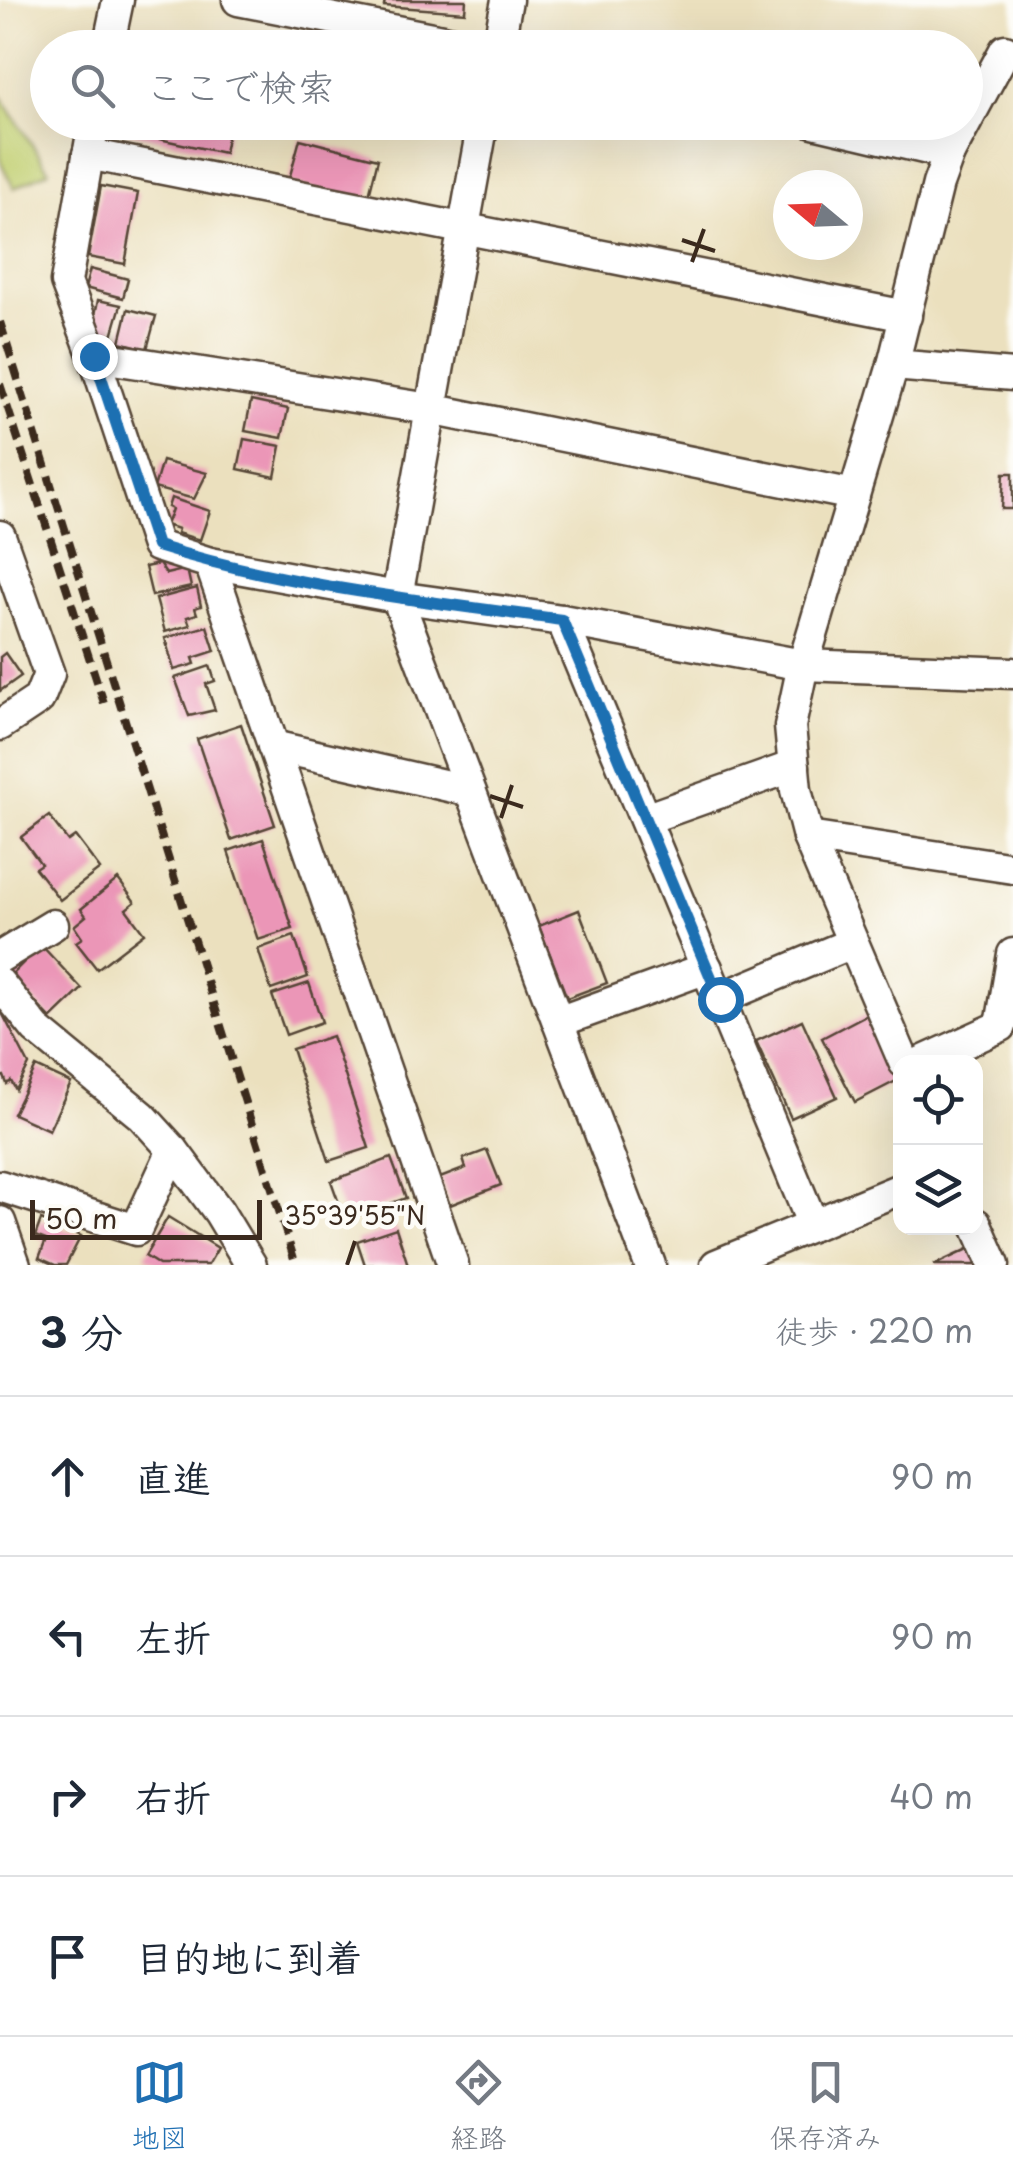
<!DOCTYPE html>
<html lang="ja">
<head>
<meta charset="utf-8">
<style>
  :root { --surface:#fff; --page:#f2f2f3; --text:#1f2937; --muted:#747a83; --line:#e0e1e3; --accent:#1f6fb2 }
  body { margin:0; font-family:"Playpen Sans","Klee One",sans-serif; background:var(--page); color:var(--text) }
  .controls { position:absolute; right:30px; bottom:30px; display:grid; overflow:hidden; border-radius:20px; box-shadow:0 10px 40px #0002 }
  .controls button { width:90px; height:90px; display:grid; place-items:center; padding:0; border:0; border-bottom:2px solid var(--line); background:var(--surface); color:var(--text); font:50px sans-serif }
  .compass { position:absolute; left:773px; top:170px; width:90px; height:90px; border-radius:50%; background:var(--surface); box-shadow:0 10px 40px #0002; rotate:289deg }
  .scale { position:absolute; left:30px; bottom:25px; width:232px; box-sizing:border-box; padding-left:10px; border:5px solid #3b2a1e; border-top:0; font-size:28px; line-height:35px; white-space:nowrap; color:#3b2a1e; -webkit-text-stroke:8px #fdfcf7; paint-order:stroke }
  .stop { position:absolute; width:30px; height:30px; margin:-22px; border:8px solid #1f6fb2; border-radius:50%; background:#fff }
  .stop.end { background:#1f6fb2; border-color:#fff; box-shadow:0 2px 10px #0008 }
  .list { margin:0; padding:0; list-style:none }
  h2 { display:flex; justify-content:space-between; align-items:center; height:130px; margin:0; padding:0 40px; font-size:42px }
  h2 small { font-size:32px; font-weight:400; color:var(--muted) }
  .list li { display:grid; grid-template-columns:65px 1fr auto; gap:30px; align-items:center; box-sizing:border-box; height:160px; padding:0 40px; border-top:2px solid var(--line) }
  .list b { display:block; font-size:38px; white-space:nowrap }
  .list em { font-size:32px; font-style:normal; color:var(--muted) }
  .icon { flex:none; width:55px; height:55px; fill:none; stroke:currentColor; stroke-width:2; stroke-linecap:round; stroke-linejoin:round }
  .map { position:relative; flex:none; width:1013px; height:1265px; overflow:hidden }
  .search { position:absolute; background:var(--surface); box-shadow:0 10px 40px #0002; left:30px; right:30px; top:30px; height:110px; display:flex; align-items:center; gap:25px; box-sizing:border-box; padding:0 35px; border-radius:55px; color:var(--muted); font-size:38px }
  .sheet { height:770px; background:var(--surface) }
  nav { display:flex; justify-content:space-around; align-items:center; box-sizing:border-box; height:140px; border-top:2px solid var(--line); background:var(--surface); font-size:28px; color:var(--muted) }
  nav a { display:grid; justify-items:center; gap:5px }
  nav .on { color:var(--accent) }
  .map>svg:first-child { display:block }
  .grass { fill:#c1cf71; stroke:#7e7c48; stroke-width:2.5 }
  .building { fill:#eb96b7 }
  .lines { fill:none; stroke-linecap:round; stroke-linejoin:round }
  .minor-casing { stroke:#554536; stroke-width:35 }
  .minor { stroke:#fff; stroke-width:30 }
  .rail { stroke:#3b2a1e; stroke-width:8; stroke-dasharray:15 8; stroke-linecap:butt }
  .route { stroke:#1f6fb2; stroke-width:12 }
  .ticks { fill:none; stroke:#3b2a1e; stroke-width:4 }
  .ticks-label { font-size:25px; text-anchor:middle; fill:#3b2a1e; stroke:#fdfcf7; stroke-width:9; stroke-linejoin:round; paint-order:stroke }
</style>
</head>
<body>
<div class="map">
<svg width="1013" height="1265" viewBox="0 0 1013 1265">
  <rect width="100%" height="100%" fill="#fdfcf7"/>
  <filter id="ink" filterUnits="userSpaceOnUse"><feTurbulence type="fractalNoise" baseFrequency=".01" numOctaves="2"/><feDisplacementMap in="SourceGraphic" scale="20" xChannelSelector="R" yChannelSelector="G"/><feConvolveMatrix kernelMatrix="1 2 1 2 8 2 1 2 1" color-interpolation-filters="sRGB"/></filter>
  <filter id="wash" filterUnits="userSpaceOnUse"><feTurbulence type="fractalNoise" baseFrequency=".0048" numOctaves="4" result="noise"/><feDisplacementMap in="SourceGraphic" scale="40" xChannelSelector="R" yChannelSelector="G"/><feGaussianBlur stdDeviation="2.25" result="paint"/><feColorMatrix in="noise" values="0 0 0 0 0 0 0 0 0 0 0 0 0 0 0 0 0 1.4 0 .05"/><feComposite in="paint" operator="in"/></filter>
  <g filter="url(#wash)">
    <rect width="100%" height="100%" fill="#ebe0be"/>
    <path class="grass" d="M0,95l49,76 -35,17 -14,-27z"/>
    <g id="blocks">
      <g class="building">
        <path d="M385,0h81l-1,12 -81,-6z"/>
        <path d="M115,122h115l-6,31 -111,-24z"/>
        <path d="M300,139l78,20 -11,44 -79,-20z"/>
        <path d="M101,186l37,7 -13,71 -37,-7z"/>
        <path d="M90,269l38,10 -5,19 -38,-10z"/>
        <path d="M98,300l23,5 -10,34 -13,-4 -4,-15z"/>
        <path d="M128,309l28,7 -9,33 -27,-7z"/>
        <path d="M251,401l37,8 -6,29 -37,-7z"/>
        <path d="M244,439l37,7 -6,31 -37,-8z"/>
        <path d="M162,461l45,12 -13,26 -40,-11z"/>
        <path d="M1004,473h9v36h-11z"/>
        <path d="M171,498l39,13 -10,29 -23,-7 1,-4 -12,-4 6,-16 -4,-2z"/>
        <path d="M159,564l7,10 21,-5 4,18 -39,9 -7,-29z"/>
        <path d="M197,588l4,18 -6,2 2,6 -10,3 3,8 -25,7 -9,-33z"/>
        <path d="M207,626l8,25 -22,7 2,6 -21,6 -9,-32z"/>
        <path d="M5,653l16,23 -21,15v-34z"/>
        <path d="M210,666l5,15 -9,3 9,26 -26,6 -14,-38z"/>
        <path d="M241,724l34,101 -44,15 -34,-101z"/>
        <path d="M49,816l19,25 7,-5 25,33 -40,31 -25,-32 6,-4 -20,-27z"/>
        <path d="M263,839l30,90 -35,11 -30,-89z"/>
        <path d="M118,879l17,23 -9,7 18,24 -47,36 -21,-27 6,-4 -8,-12 12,-10 -5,-7z"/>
        <path d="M579,910l28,73 -40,15 -28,-72z"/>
        <path d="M294,936l14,41 -37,13 -13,-41z"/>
        <path d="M41,945l41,44 -31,30 -41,-43z"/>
        <path d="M309,983l13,39 -36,13 -14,-40z"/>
        <path d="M0,1009l29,56 -13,25 -5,-9 -4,3 -3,-8 -4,1z"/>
        <path d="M866,1015l32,65 -43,22 -33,-64z"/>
        <path d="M802,1020l35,77 -46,21 -35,-77z"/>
        <path d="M332,1036l37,112 -40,13 -37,-112z"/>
        <path d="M36,1067l35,16 -22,47 -36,-16z"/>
        <path d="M487,1150l14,35 -51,20 -10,-27 26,-10 -3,-9z"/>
        <path d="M391,1158l15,40 -61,22 -14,-39z"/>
        <path d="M168,1217l50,31 -10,17h-49l-14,-9z"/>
        <path d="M41,1220l40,16 -15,29h-11l-16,-7 7,-18 -11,-4z"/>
        <path d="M396,1228l12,37h-43l-8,-24z"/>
        <path d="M975,1246l9,19h-50z"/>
      </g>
    </g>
  </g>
  <g filter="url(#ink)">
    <use href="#blocks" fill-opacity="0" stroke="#554536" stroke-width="2.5"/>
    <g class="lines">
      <defs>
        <g id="minor">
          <path d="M238,0l245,48"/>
          <path d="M108,48l10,-48"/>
          <path d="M498,48l9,-48"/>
          <path d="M94,122l-28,160 28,74 63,190 53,17 187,34 165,23 241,45 210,8"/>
          <path d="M483,122l-86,475 253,668"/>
          <path d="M813,122l136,32"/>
          <path d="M88,154l818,162"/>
          <path d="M94,356l336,53 424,86"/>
          <path d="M893,365l120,10"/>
          <path d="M0,536l49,138 -10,25 -39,26"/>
          <path d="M210,563l243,702"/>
          <path d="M562,620l251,605"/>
          <path d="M273,746l197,45"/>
          <path d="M645,819l149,-53"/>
          <path d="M808,837l205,31"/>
          <path d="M0,957l53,-32"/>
          <path d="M0,984l36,45 106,87 31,34"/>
          <path d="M719,999l133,-56"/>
          <path d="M558,1022l149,-54"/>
          <path d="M904,1062l-96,-225 -12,-47 -6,-64 13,-61 90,-300 45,-181 11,-30 56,-104"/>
          <path d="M922,1062l79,-36 12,-72"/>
          <path d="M0,1186l136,44 37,-80 46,62 32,53"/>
          <path d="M0,1222l15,43"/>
          <path d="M976,1224l18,41"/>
          <path d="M716,1265l184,-76"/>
        </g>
      </defs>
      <use href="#minor" class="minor-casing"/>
      <use href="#minor" class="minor"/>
      <g class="rail">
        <path d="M0,322l296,943"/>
        <path d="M0,384l104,319"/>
      </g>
    </g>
  </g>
  <g class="lines" filter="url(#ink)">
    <path class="route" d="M94,356l63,190c131,41 270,55 405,74l158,379"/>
  </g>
  <path class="ticks" d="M682,240l33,11M692,262l12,-33M490,796l33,11M501,818l11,-33M347,1265l8,-24"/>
  <g class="ticks-label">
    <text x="355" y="1225">35°39'55"N</text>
  </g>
</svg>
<div class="controls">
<button><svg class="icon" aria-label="locate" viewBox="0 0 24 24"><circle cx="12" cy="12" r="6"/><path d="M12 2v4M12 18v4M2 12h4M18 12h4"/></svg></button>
<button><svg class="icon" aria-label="layers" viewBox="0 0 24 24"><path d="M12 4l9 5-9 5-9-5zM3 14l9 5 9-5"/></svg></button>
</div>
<svg class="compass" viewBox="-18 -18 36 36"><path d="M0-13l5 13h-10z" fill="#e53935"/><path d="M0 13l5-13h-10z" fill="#747a83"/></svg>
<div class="scale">50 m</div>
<div class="stop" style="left:720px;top:999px"></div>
<div class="stop end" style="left:94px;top:356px"></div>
<div class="search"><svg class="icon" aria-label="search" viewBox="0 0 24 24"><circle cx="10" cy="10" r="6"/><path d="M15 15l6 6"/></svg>ここで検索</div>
</div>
<section class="sheet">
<h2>3 分<small>徒歩 · 220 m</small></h2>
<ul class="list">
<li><svg class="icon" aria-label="ahead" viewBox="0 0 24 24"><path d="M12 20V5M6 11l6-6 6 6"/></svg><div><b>直進</b></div><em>90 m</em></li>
<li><svg class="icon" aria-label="left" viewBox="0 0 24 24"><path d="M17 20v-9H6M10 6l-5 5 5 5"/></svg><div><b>左折</b></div><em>90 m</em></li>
<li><svg class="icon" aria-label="right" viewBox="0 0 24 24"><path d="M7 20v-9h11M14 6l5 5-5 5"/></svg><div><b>右折</b></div><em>40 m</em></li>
<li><svg class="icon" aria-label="arrive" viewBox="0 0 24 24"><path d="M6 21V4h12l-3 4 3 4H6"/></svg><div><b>目的地に到着</b></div></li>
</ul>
</section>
<nav>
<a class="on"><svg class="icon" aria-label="map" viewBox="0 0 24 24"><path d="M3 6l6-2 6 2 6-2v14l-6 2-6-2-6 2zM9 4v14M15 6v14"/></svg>地図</a>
<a><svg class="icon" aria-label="directions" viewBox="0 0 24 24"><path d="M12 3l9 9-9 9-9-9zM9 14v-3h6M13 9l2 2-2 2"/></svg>経路</a>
<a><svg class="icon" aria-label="saved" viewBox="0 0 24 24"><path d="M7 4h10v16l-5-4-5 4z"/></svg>保存済み</a>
</nav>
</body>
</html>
